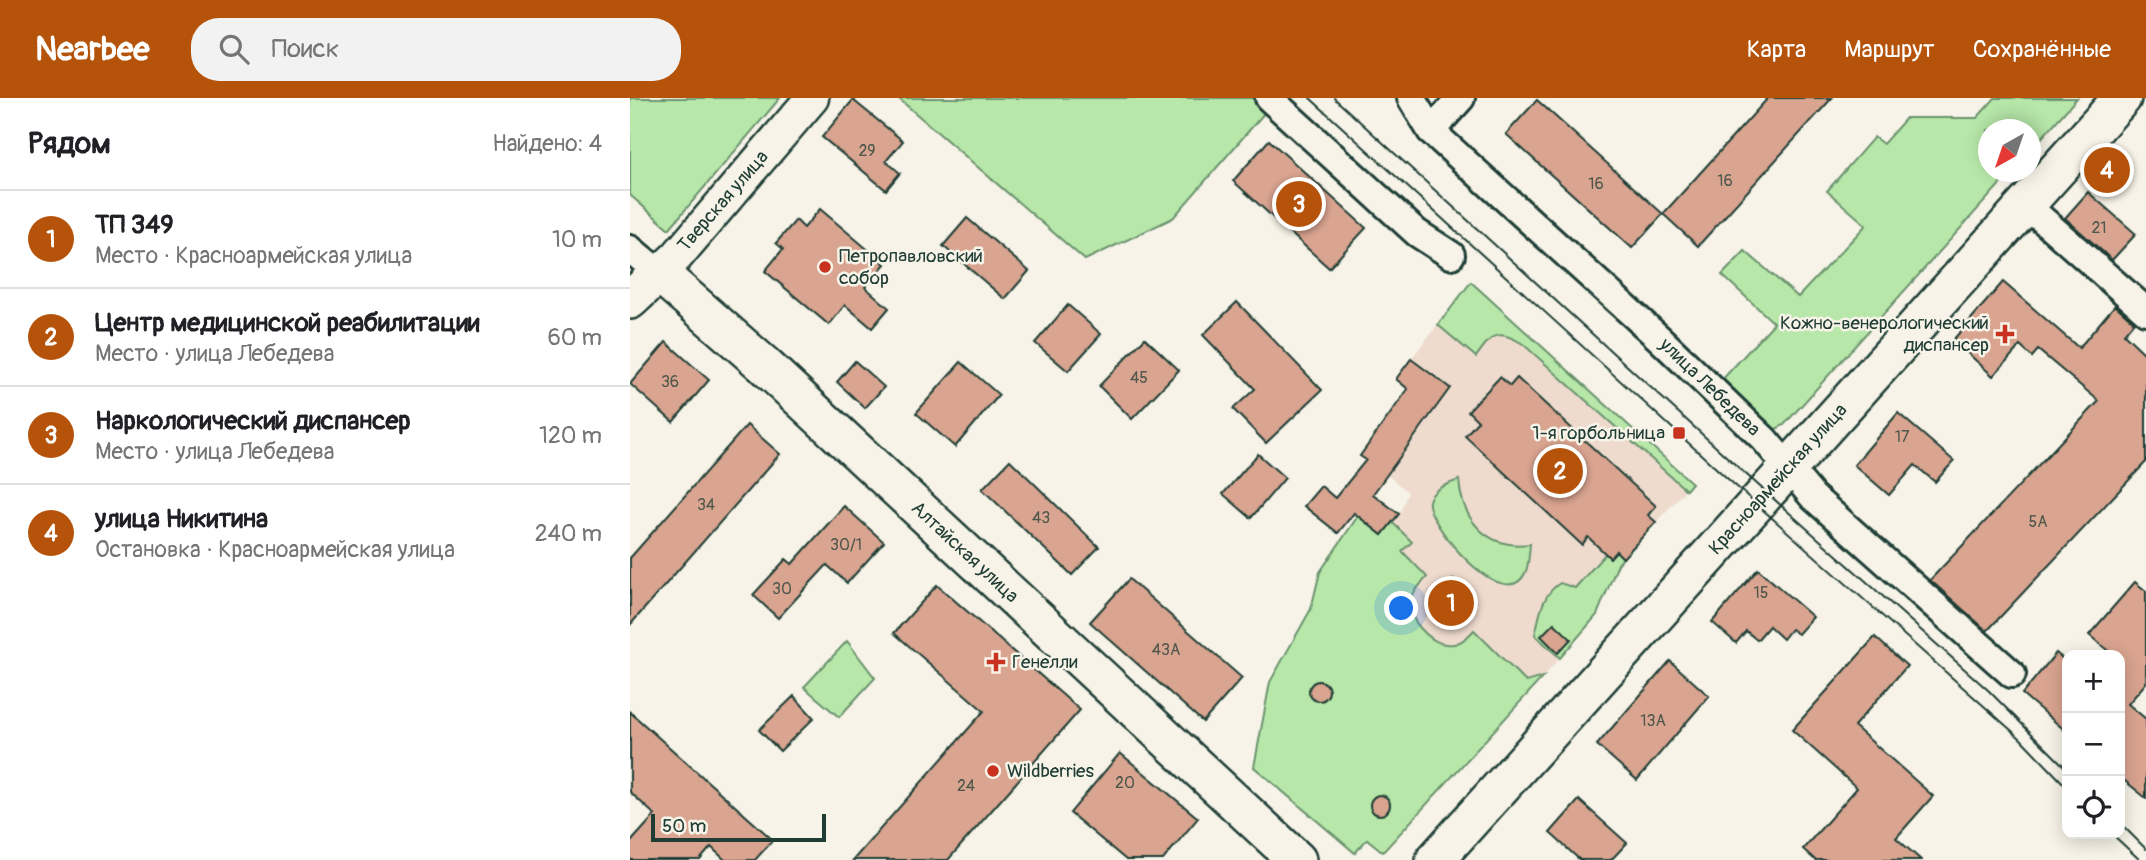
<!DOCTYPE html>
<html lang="ru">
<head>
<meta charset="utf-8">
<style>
  :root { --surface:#fff; --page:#f2f2f2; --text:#202124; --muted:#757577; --line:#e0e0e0; --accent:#b45309 }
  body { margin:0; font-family:Pangolin,sans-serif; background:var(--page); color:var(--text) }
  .controls { position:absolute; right:21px; bottom:21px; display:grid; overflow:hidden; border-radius:14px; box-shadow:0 4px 18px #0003 }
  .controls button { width:63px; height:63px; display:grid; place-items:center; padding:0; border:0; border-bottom:2px solid var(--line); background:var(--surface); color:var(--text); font:35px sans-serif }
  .compass { position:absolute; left:1348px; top:21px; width:63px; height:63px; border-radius:50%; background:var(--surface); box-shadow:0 4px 18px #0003; rotate:220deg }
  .scale { position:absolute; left:21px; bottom:18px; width:175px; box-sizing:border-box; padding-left:7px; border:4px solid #1f3d34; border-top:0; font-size:19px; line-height:24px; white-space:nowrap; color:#1f3d34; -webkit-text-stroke:5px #f7f3e8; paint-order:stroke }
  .you { position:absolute; left:772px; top:511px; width:24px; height:24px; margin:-18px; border:5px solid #fff; border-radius:50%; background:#1a73e8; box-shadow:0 0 0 10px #1a73e833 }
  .badge { display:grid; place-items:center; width:46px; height:46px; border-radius:50%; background:var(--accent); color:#fff; font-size:23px; font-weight:700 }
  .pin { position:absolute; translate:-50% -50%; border:4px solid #fff; box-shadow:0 2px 7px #0006 }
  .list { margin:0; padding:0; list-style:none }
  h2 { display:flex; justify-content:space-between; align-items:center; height:91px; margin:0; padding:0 28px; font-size:30px }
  h2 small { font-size:23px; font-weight:400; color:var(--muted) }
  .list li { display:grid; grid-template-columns:46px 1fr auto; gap:21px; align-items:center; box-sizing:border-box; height:98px; padding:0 28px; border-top:2px solid var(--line) }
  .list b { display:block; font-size:26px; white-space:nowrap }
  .list p { margin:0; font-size:23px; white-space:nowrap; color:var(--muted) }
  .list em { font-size:23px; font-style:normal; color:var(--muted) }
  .icon { flex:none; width:38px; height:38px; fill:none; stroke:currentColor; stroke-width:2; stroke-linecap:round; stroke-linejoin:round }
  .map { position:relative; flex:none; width:1516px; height:762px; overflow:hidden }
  header { display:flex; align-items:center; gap:42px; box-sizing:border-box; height:98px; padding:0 35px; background:var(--accent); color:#fff }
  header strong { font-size:33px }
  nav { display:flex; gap:38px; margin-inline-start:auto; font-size:24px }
  .search { width:490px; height:63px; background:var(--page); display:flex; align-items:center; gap:18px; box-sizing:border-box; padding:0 24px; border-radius:28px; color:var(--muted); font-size:26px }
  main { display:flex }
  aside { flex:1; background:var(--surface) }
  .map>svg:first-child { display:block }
  .built { fill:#eedbce }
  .green { fill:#b7e8a9; stroke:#6b926e; stroke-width:2 }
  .building { fill:#d9a490; stroke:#1f3d34; stroke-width:2 }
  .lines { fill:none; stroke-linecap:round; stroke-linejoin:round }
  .minor-casing { stroke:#1f3d34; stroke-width:32 }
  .tertiary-casing { stroke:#1f3d34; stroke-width:37 }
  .secondary-casing { stroke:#1f3d34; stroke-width:42 }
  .minor { stroke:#f7f3e8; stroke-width:26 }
  .tertiary { stroke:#f7f3e8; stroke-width:32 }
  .secondary { stroke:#f7f3e8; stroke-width:37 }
  .tram { stroke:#1f3d34; stroke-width:2 }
  .poi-dot { fill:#c8321e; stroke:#f7f3e8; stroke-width:2.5 }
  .labels { text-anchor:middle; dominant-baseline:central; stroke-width:5; stroke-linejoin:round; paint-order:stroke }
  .number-label { font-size:16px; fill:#4e574b }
  .street-label { font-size:19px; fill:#1f3d34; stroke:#f7f3e8 }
  .poi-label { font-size:19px; fill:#1f3d34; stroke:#f7f3e8; text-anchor:start }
</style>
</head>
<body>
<header>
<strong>Nearbee</strong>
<div class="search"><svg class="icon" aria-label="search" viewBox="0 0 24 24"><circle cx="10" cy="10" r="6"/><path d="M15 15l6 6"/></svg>Поиск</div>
<nav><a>Карта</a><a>Маршрут</a><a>Сохранённые</a></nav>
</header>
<main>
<aside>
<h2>Рядом<small>Найдено: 4</small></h2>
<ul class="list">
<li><span class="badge">1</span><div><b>ТП 349</b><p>Место · Красноармейская улица</p></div><em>10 m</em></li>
<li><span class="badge">2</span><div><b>Центр медицинской реабилитации</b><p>Место · улица Лебедева</p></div><em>60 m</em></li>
<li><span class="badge">3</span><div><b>Наркологический диспансер</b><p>Место · улица Лебедева</p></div><em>120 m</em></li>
<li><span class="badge">4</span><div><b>улица Никитина</b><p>Остановка · Красноармейская улица</p></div><em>240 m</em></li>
</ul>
</aside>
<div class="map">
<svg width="1516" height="762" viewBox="0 0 1516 762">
  <rect width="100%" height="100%" fill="#f7f3e8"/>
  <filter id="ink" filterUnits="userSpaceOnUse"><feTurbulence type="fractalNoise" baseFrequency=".0143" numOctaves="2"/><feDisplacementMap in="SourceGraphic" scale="14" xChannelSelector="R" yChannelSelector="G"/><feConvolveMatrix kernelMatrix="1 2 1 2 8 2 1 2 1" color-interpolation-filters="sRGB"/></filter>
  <g filter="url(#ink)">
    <path class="built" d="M841,184l221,201 -74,81 -21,52 -54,61 -160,175 -16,-13 -12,14 -101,-86 16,-85 41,-73 9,-37 38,-56 41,-1 9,-23 -21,-17 63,-87 -39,-29z"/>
    <g class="green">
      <path d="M0,0h150l-111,131 -39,-34z"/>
      <path d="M268,0h354l14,13 -93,107 -88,42z"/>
      <path d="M1365,0h82l-46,52 -1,-20h-42v42h23l-227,253 -10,5 -9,-6 -45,-42 54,-59 -52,-48 23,-24 53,46 68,-72 -39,-34 47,-54 9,7 23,-26h71z"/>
      <path d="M841,184l221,201 -6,7 -163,-146c-25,-16 -31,-10 -47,13l-38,-32z"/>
      <path d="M829,382c3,40 28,70 71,64 -1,9 -1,19 -4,27 -20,49 -102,-51 -97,-70 3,-12 19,-17 30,-21z"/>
      <path d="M728,418l24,19 10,-13 20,20 -10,9 25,26c-6,7 -14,14 -16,23 -5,17 18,43 35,44 12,2 20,-5 28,-14l52,52 17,-5 -160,175 -16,-13 -12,14 -101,-86 16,-85 41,-73 9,-37z"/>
      <path d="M986,453l7,7 -5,6 -21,51 -37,43 -25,-23c5,-20 6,-40 25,-52l15,5 30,-34 5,3z"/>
      <path d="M217,543l28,37 -36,39 -35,-30z"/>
    </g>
    <g class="building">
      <path d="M1138,0h64l-134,148 -35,-32z"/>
      <path d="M223,2l50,41 -17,20 14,12 -14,17 -64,-53z"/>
      <path d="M907,2l126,114 -31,34 -126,-114z"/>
      <path d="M639,42l97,88 -37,40 -96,-87z"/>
      <path d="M1458,94l48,42 -24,26 -47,-42z"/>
      <path d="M190,111l65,55 -20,23 24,21 -17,20 -27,-23 -16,20 -64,-54 18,-22 -7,-6 20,-23 8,8z"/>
      <path d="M337,120l62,53 -24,28 -62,-53z"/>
      <path d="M1373,184l76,66 36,-43 19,17 -10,12 22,21v107l-159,169 -57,-51 169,-179 -61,-51 -6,7 -12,-11 -27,30 -40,-36z"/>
      <path d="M607,204l85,88 -56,53 -33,-34 22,-20 -52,-54z"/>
      <path d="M438,207l33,29 -33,37 -33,-28z"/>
      <path d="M515,240l34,32 -47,49 -33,-33z"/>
      <path d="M36,244l43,38 -36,42 -43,-38z"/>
      <path d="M781,261l39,29 -77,106 26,20 -17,21 -28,-22 -16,20 -34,-27 17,-20 14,12 31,-38 -6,-4 48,-67 -12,-10z"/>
      <path d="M225,263l29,26 -19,21 -28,-26z"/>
      <path d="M331,264l38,33 -44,52 -39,-34z"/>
      <path d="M870,279l10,9 7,-8 139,128 -8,9 8,7 -33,36 -7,-7 -6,7 -22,-21 -6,8 -117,-109 13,-15 -10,-10z"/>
      <path d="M1268,315l56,48 -19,21 -20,-17 -26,30 -35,-30z"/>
      <path d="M117,327l33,29 -150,171v-67z"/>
      <path d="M628,356l27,24 -34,40 -28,-24z"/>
      <path d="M380,362l89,87 -27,28 -90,-86z"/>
      <path d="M214,408l40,36 -37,41 -20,-18 -49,53 -25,-23 33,-36 6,5z"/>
      <path d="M1128,471l55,48 -15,17 -7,-5 -8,10 -14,-13 -12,14 -11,-9 -10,12 -24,-21z"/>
      <path d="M499,481l113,99 -39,44 -113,-100z"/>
      <path d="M823,482l22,22 -25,25 -22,-23z"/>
      <path d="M1505,484l11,9v92l-18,21 18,15v79l-26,-21v-122h-7l-24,-20z"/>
      <path d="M307,487l143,125 -132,150h-95l131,-149 -90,-78z"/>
      <path d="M924,525l17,16 -13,14 -17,-17z"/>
      <path d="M1245,539l32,29 -53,60 79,70 -37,42 25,22h-106l-12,-11 54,-61 -65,-58z"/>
      <path d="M1426,555l11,9v70l-45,-38z"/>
      <path d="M1040,563l39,35 -72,84 -40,-35z"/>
      <circle cx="689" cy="593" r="10"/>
      <path d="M164,598l20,22 -34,33 -21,-21z"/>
      <path d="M0,614l143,128 -18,20h-30l-14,-13 -11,13h-70v-17l25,-28 -25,-23z"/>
      <path d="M490,655l78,65 -35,42h-37l-56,-47z"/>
      <circle cx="750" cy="707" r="10"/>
      <path d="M949,702l48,43 -16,17h-31l-30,-27z"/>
    </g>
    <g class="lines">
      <defs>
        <g id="minor">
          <path d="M639,0l148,135 34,22"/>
          <path d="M781,0l20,33 229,208 104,100 49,58 199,177"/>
          <path d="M801,33l30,-33"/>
          <path d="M1396,107l120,106"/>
          <path d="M0,151l29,24"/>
        </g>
        <path id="tertiary" d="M29,175l18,-17 135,-158"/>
        <g id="secondary">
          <path d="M0,202l29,-27 104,91 534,496"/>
          <path d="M805,762l687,-762"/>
        </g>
      </defs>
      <use href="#minor" class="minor-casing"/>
      <use href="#tertiary" class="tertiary-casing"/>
      <use href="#secondary" class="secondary-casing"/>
      <use href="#minor" class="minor"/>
      <use href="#tertiary" class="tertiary"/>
      <use href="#secondary" class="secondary"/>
      <g class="tram">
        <path d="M680,0l418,381 292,259 47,49"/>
        <path d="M704,0l405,370 249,222 79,79"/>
        <path d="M1490,725l26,26"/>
        <path d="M1482,736l28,26"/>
      </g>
    </g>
  </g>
  <g class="poi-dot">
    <circle cx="195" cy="169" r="7"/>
    <path d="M1371.5 225.5h7v7h7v7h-7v7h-7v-7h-7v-7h7z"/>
    <rect x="1042" y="328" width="14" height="14" rx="3.5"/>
    <path d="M362.5 553.5h7v7h7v7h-7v7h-7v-7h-7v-7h7z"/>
    <circle cx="363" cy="673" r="7"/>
  </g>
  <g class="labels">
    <g class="number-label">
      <text x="237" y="53">29</text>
      <text x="1095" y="83">16</text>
      <text x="966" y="86">16</text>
      <text x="1469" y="130">21</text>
      <text x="509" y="280">45</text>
      <text x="40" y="284">36</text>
      <text x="1272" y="339">17</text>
      <text x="76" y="407">34</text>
      <text x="411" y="420">43</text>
      <text x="1408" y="424">5А</text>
      <text x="216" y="447">30/1</text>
      <text x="152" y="491">30</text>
      <text x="1131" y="495">15</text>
      <text x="536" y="552">43А</text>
      <text x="1023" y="623">13А</text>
      <text x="495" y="685">20</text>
      <text x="336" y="688">24</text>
    </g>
    <g class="street-label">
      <text transform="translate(93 103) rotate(-49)">Тверская улица</text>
      <text transform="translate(1080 289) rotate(44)">улица Лебедева</text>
      <text transform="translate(1148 381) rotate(-48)">Красноармейская улица</text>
      <text transform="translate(335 454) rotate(43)">Алтайская улица</text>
    </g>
    <g class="poi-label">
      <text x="209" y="158">Петропавловский<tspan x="209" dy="22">собор</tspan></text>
      <text x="1359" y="225" text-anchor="end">Кожно-венерологический<tspan x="1359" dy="22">диспансер</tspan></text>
      <text x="1035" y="335" text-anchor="end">1-я горбольница</text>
      <text x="382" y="564">Генелли</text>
      <text x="377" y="673">Wildberries</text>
    </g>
  </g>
</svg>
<div class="controls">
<button>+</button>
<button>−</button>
<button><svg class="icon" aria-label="locate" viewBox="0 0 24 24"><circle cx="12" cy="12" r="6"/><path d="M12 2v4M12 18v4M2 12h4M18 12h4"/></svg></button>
</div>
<svg class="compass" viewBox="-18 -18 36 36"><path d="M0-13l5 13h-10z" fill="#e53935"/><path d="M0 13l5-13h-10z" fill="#757577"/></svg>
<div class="scale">50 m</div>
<div class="you"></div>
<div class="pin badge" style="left:821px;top:505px">1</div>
<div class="pin badge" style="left:930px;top:373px">2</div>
<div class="pin badge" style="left:669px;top:106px">3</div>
<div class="pin badge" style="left:1477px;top:72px">4</div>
</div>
</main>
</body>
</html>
